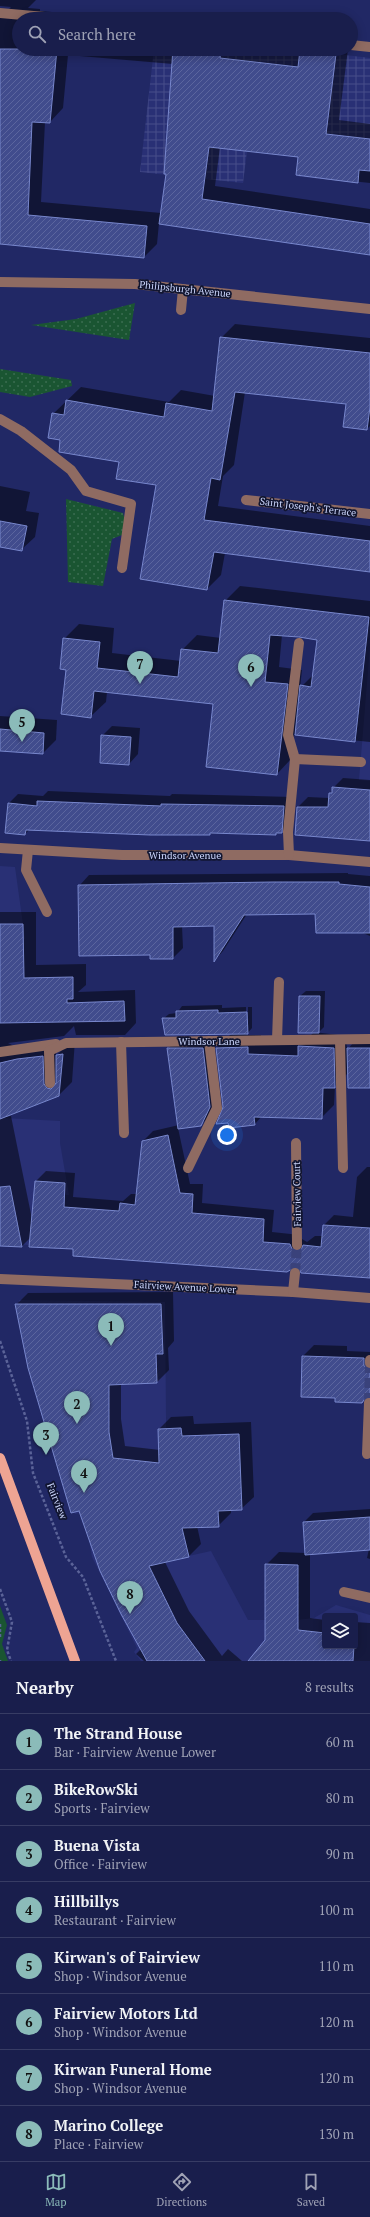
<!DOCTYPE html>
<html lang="en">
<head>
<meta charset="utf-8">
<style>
  :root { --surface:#191e4c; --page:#262b56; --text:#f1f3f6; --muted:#9fa2b5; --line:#373c64; --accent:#8bbbb9 }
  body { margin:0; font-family:"PT Serif",serif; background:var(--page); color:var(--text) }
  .controls { position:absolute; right:12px; bottom:12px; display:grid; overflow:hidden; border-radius:4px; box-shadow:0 2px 10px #0003 }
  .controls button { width:36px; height:36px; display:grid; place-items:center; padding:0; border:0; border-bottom:1px solid var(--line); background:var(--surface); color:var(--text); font:20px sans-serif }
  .you { position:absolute; left:227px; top:1135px; width:14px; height:14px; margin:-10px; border:3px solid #fff; border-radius:50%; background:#1a73e8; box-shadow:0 0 0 6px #1a73e833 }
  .badge { display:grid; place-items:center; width:26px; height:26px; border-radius:50%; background:var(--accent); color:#111; font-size:13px; font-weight:700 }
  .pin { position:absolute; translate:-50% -33px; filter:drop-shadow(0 1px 2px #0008) }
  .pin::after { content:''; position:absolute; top:21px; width:14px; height:12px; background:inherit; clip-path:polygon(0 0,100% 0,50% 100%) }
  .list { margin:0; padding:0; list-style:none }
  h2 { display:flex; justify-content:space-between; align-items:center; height:52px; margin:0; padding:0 16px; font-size:17px }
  h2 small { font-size:13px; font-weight:400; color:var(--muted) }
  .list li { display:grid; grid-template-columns:26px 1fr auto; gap:12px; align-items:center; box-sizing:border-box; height:56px; padding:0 16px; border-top:1px solid var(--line) }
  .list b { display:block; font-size:15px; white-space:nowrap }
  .list p { margin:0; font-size:13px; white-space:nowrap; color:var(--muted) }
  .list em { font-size:13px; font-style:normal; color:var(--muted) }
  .icon { flex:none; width:22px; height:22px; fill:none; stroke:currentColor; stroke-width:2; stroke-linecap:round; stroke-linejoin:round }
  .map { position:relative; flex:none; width:370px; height:1661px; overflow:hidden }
  .search { position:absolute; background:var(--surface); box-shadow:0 2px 10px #0003; left:12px; right:12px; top:12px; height:44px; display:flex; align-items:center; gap:10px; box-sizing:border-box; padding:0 14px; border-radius:22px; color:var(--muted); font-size:15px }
  .sheet { height:500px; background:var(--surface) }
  nav { display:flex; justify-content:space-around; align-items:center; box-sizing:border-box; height:56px; border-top:1px solid var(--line); background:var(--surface); font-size:11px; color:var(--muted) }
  nav a { display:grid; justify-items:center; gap:2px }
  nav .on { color:var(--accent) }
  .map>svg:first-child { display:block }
  .built { fill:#293075; fill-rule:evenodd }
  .industrial { fill:url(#industrial-grid) }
  .grass { fill:url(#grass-dots) }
  .park { fill:#1a5532 }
  .shadow { fill:#0007; fill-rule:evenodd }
  .building { fill:url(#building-hatch); stroke:#7887cd }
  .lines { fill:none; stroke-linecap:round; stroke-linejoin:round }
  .minor-tunnel { stroke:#3a427b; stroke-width:10; stroke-dasharray:10 5; stroke-linecap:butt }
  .path { stroke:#5b6398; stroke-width:2.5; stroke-dasharray:3 2; stroke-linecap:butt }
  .minor { stroke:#8f6b62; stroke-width:10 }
  .major { stroke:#eea493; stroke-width:10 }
  .labels { text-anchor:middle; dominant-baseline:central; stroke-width:3.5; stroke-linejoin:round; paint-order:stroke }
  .street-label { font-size:10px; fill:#cad4fa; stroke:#111530 }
</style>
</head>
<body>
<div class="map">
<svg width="370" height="1661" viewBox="0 0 370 1661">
  <defs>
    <pattern id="industrial-grid" width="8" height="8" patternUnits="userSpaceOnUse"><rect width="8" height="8" fill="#293075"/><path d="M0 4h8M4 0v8" fill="none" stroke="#474d8a"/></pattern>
    <pattern id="grass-dots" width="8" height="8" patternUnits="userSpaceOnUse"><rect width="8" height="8" fill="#1a5532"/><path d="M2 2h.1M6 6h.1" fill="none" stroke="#3a6d51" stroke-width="1.8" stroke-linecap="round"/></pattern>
    <pattern id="building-hatch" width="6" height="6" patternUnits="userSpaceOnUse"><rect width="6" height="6" fill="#414c8d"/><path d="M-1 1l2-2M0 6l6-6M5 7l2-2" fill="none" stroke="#5b659e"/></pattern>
  </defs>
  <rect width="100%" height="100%" fill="#212865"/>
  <g class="built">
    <path d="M370,647v134l-11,-1z"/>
    <path d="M0,866l15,1 10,72 -25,-2z"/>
    <path d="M0,1106l4,12 56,3v22l9,52h-27l29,53 -71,-5z"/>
    <path d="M19,1300l146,2 2,229 8,28 36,-8 37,69h49l17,-2 22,-13 34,10v46h-229l-7,-9 3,-4 -45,-91 -8,-45 -9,2 -43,-138zM325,1616h30v30h-30z"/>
  </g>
  <path class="industrial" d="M154,49h141l75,9v113l-11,-1 -1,13 -62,-7 2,-19 -51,-6 -4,32 -103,-11z"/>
  <g class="grass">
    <path d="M135,303l-6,37 -98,-15 45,-6z"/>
    <path d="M0,369l71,11 1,6 -42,11 -30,-5z"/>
    <path d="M66,499l57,14 3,12 -4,10 -10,4 -9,47 -35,-4z"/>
  </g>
  <path class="park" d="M0,1606l7,19 -5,19 6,17h-8z"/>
  <g class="shadow">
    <path d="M0,0h36l-8,8 12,1v2l94,8h-115v30h248l34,4 1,-4h46l-9,71 31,4v59l-73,-8 2,-19 -79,-9 -5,39 155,23v45l-211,-31 -2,21 -13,13 -144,-14v-225l11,-11 -11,-1zM68,55l105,9 -6,110 -6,39 -120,-11 4,-80h5l13,-14z"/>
    <path d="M235,324l135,14v88l-3,3 -20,-26 -102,-11 -11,73 -11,11 -5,30 152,20v46l-145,-19 -4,22 -14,14 -50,-104 -37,-23 -59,-22 -8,-26 28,-27 88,15 12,-12 34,6 6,-58z"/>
    <path d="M0,486l30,6 -4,19 13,2 -4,24 -14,13 -21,-4z"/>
    <path d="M240,586l130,15v141l-76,-8 -3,25 -14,15 -63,-71 -107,-11 -1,10 -15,14 -24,-47 -3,-30 15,-15 35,4 -2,25 69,8 1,-11 15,-15 24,3 4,-37zM282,635l36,4 -4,35 -14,14 2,-18 -23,-3z"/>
    <path d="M0,716l57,4 -1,20 -13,13 -43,-3z"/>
    <path d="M112,726l28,2 -2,26 -9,10 -27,-28z"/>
    <path d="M343,778l27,2v60l-72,-33 10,-10 21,1 4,-10z"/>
    <path d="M48,791l122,5 2,-2 121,3 -2,26 -10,9 -5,2 -148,-1 -98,-4 -5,5 -17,-30 10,-10 25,2z"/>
    <path d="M348,873v1l22,2v60l-54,-23 -69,1 -24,37 -8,9v-35l-33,1 1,22 -10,10 -22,-4 -71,-69 9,-10z"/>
    <path d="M0,912h36v53l50,-1v21l-8,7 57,-2 1,33 -11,12h-49l-2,-9 -10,10 -56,7 6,3 41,-6 1,16 14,-14 5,-2 -3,42 -14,14 -55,21 8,-1 21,103 4,-38 10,-10 29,2 -2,24 50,4 8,-7h6l6,-53 10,-10 26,-6 -11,-76 5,-6h35l7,58 -9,19 -6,5 -22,3 12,56h13l-1,19 72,7 -2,22 28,3 2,4 5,3 8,-6h8l1,-11 10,-10 19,2 4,-40 10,-10h3v110l-77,-11 -5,5 -214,-16v-7l-43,-11 -9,9 -22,-1z"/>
    <path d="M306,991h19l-1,36 -5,5h-19v-36z"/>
    <path d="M222,1005v3l24,-1v22h2v-22h4v21l-6,7h15v7l42,1 11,-11 32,4 1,14 6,-7 17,1v43l-22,-14 -13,13 -1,19 -13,13 -59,-2 -7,8 -31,-17 -7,-59 15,-15 -69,-14 6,-5 8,-1 5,-7z"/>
    <path d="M173,1292l1,49 -6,7 1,22 -12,12 -36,1v36l4,27 35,4 -1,-21 12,-12 22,-1 1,8 57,-2 3,75 -13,12 -10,1v3l-13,13h-21l4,18 -12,12 -24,6 24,49 33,45 6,-7 14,12h-98l-8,-7 5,-5 -125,-344 12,-12zM154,1349h2l1,23h-2z"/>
    <path d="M314,1345l33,1v5l23,1v44l-8,6 -26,-5 -33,-41z"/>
    <path d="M370,1509v50l-3,-1 2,-9 -59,4v65l15,2v26h30v-24l15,1v38h-121l17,-20v-76l13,-13 27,1 -2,-31 9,-9z"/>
  </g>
  <g class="building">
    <path d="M0,49h57l-7,74 -18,-1 -4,93 119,11 -3,32 -144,-14z"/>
    <path d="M173,49h48l-1,9 78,9 2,-17 36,4 -10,80 44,5v32l-11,-1 -1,13 -62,-8 2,-18 -89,-10 -7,52 168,25v31l-211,-31 7,-50h-2z"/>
    <path d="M220,337l150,16v54l-3,23 -24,-3 3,-23 -111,-12 -15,88 -9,-2 -7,42 166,21v31l-156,-20 -7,38 -67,-11 16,-94 -40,-6 3,-17 -60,-10 1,-12 -12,-2 4,-25 12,2 2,-15 98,17 2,-14 46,8z"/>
    <path d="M0,521l27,5 -5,25 -22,-4z"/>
    <path d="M224,600l145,17 -14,125 -60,-7 5,-50 11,2 6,-47 -18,-3 -29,-2 -5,47 23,2 -11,91 -71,-8 7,-63 -119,-13 -3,27 -30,-4 5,-44 -6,-1 3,-31 37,4 -3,26 81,9 3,-28 37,4z"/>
    <path d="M0,729l44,4 -1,21 -43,-3z"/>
    <path d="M101,735l30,2 -2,28 -29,-2z"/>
    <path d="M332,787l38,3v51l-75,-6 2,-28h31l1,-14h3z"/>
    <path d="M37,801l124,5v-2l123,2 -2,27h-6v2l-66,-2v2h-60l-124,-5 -1,5 -20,-2 3,-30 29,3z"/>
    <path d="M273,882h66v2l31,3v46h-54l-1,-19 -71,1 -30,47v-36l-41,1v32h-23v-4l-71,1 -1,-71z"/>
    <path d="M0,924h23l1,54 49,-1v22h-6v4l57,-2 1,20 -125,2z"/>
    <path d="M299,996h21l-1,37h-21z"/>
    <path d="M218,1010v3l29,-1 1,22 -83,1 -3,-17h14v-7z"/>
    <path d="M298,1046l36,2 1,40h-12l-1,31 -68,-2 1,8 -26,3 -1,-5 -12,1 7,-17 -7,-59 32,-1v7l50,2z"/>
    <path d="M167,1048h36l7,59 -9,19 -23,3z"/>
    <path d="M347,1048h23v40h-22z"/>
    <path d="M63,1054l-4,42 -59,23v-56l17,-4 26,-3 1,28 3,4 4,1 5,-6v-28z"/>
    <path d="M168,1135l12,58 13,1 -1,19 72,6 -1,23 27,2 2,5 5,2 4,-1 2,-5 18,2 2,-22 47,3v50l-69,-5 -2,-5 -4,-1 -8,5 -214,-16v-7l-44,-2 6,-66 30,2 -1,24 55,4 1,-8 15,2 7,-64z"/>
    <path d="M10,1186l12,61 -22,-1v-59z"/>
    <path d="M15,1304h146l2,50h-7l1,29 -48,2v47l4,26 46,5 -1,-34 23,-1 1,8 57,-2 3,76 -24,1 1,16 -37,1 7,29 -40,9 28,57 28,38h-58l-26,-47 -21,-43 -21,-60 -8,2 -43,-145z"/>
    <path d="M302,1356l62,2v8l6,3v28h-4l-4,6 -27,-1v-4l-34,-1z"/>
    <path d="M370,1517v33l-65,5 -2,-33z"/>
    <path d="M265,1564l33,1v65l27,3v13h29l-1,15h-105l17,-21z"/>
  </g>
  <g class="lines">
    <g class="minor-tunnel">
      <path d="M295,1273l2,-28"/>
      <path d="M369,1403l1,-40"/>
    </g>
    <g class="path">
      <path d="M0,1341l27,80 6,52 33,84 17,20 33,84"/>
      <path d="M0,1589l12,33 -5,28 4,11"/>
      <path d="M0,1624v14"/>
      <path d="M0,1660v1"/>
    </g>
    <g class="minor">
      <path d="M0,13l67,6"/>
      <path d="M351,45l19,2"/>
      <path d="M0,282l135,2 235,25"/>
      <path d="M181,310l2,-21"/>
      <path d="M0,419l21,12 50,39 15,21 45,13 -9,64"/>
      <path d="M246,500l124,14"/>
      <path d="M295,759l-7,-24 11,-92"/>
      <path d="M0,848l122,7h167l81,7"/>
      <path d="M28,850l-2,20 21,42"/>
      <path d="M289,855l-1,-23 7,-73 66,3"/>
      <path d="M277,1040l2,-58"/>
      <path d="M340,1040l3,128"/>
      <path d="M121,1042l3,91"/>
      <path d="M0,1052l56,-8"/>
      <path d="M50,1083l-1,-32 17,-8 304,-4"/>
      <path d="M296,1143l1,102"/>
      <path d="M188,1168l29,-60 -8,-67"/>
      <path d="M0,1279l293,13 77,6"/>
      <path d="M293,1292l2,-19"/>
      <path d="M370,1363v-3"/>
      <path d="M367,1454l2,-51"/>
      <path d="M344,1592l26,6"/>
    </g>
    <path class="major" d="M0,1458l75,203"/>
  </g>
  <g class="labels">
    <g class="street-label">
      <text transform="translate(185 289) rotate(6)">Philipsburgh Avenue</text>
      <text transform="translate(308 507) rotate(7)">Saint Joseph's Terrace</text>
      <text x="185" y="855">Windsor Avenue</text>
      <text x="209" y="1041">Windsor Lane</text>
      <text transform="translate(297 1194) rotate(-91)">Fairview Court</text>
      <text transform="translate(185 1287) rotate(3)">Fairview Avenue Lower</text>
      <text transform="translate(57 1501) rotate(68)">Fairview</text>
    </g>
  </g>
</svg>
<div class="controls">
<button><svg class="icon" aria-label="layers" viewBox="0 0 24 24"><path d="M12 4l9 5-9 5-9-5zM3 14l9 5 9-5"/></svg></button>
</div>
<div class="you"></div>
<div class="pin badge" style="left:111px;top:1346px">1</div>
<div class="pin badge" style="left:77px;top:1424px">2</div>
<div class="pin badge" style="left:46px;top:1455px">3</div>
<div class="pin badge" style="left:84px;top:1493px">4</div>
<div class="pin badge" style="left:22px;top:742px">5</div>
<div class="pin badge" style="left:251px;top:687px">6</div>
<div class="pin badge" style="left:140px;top:684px">7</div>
<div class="pin badge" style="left:130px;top:1614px">8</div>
<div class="search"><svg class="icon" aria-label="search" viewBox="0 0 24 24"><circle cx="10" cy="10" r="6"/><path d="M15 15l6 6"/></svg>Search here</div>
</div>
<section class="sheet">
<h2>Nearby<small>8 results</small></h2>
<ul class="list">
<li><span class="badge">1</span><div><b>The Strand House</b><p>Bar · Fairview Avenue Lower</p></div><em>60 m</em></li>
<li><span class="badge">2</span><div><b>BikeRowSki</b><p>Sports · Fairview</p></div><em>80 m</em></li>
<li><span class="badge">3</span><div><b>Buena Vista</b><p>Office · Fairview</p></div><em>90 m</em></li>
<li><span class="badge">4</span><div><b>Hillbillys</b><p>Restaurant · Fairview</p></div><em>100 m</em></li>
<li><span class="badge">5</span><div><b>Kirwan's of Fairview</b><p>Shop · Windsor Avenue</p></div><em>110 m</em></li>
<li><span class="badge">6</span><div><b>Fairview Motors Ltd</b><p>Shop · Windsor Avenue</p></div><em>120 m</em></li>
<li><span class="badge">7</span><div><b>Kirwan Funeral Home</b><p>Shop · Windsor Avenue</p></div><em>120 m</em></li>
<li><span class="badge">8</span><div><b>Marino College</b><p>Place · Fairview</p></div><em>130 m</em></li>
</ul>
</section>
<nav>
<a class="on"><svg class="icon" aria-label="map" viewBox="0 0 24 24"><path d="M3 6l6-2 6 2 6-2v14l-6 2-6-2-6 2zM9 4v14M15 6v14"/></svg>Map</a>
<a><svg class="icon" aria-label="directions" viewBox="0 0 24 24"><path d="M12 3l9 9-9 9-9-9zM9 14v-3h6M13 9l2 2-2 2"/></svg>Directions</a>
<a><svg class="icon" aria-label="saved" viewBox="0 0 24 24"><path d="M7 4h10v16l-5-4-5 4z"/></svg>Saved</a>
</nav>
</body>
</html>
